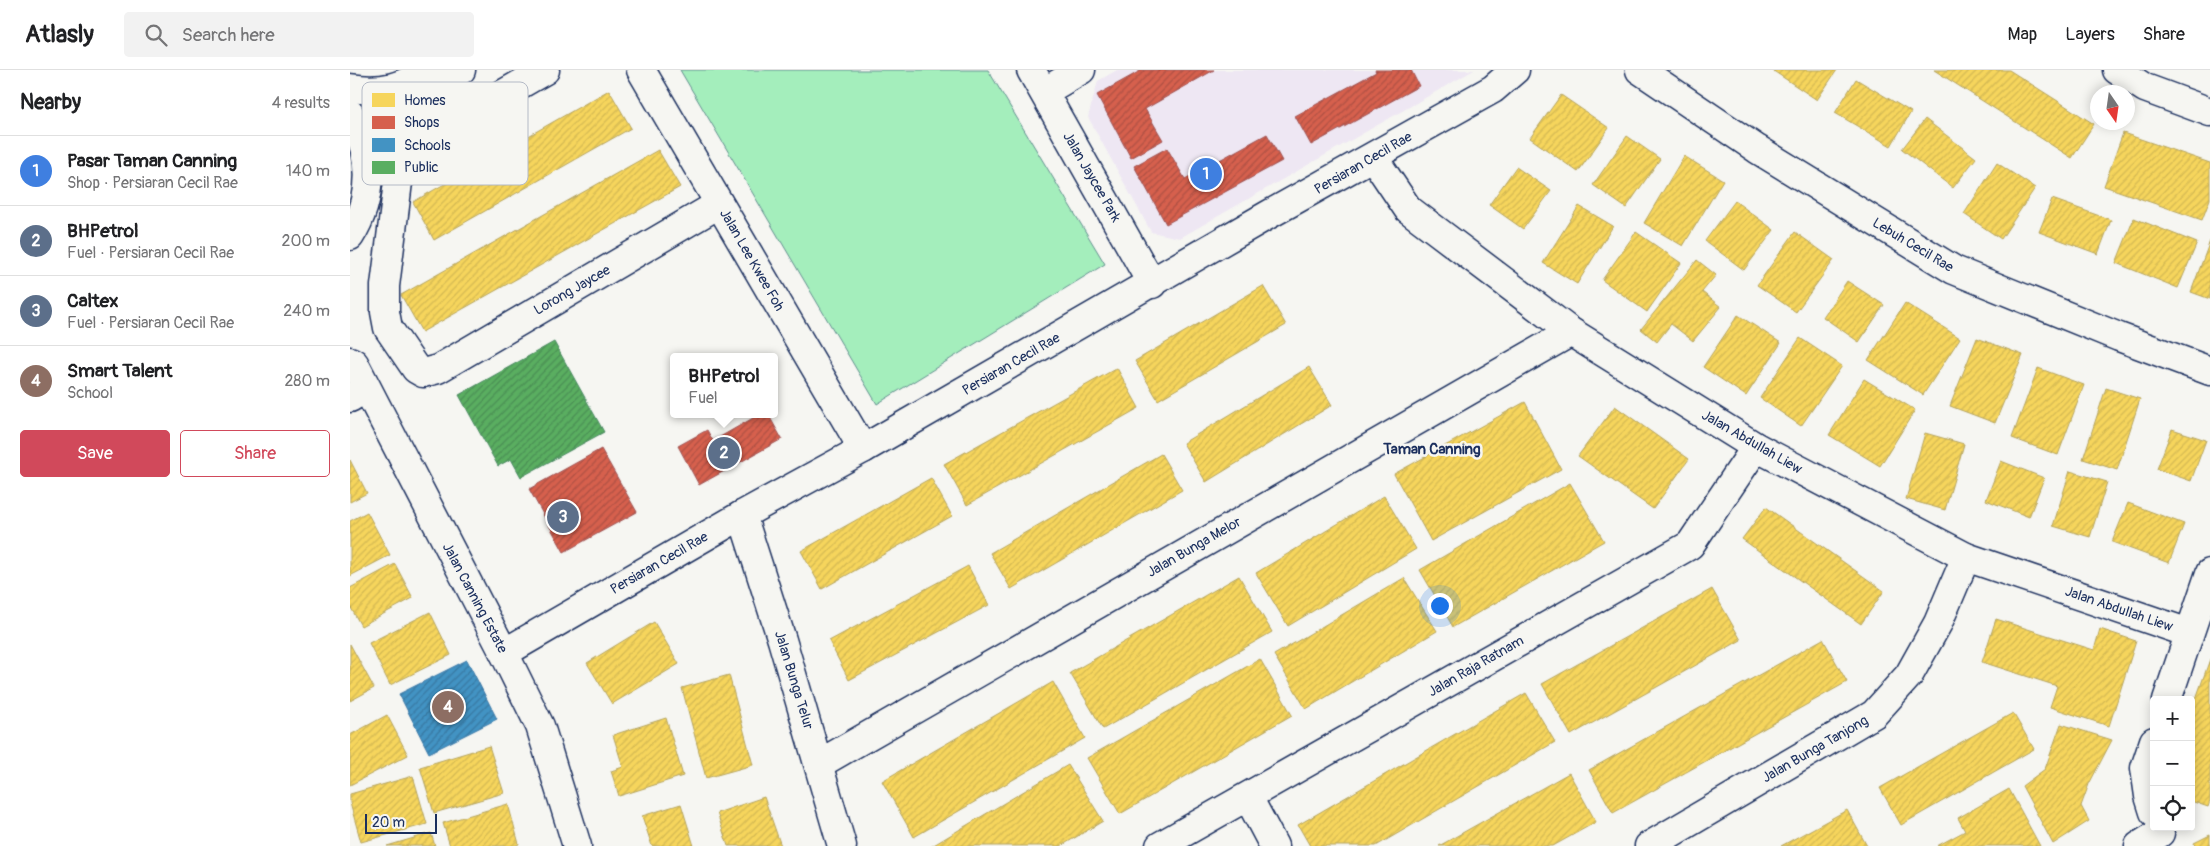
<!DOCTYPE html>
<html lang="en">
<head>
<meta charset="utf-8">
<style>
  :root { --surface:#fff; --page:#f2f2f2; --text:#202124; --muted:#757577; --line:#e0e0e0; --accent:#d1495b }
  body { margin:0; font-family:Pangolin,sans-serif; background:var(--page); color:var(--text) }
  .controls { position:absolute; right:15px; bottom:15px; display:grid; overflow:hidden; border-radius:5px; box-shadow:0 2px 12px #0003 }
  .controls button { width:45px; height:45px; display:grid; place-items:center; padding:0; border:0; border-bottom:1px solid var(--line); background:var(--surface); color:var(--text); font:25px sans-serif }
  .compass { position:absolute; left:1740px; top:15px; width:45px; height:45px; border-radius:50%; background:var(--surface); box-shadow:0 2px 12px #0003; rotate:167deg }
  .scale { position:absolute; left:15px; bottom:12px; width:72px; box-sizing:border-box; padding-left:5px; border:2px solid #1b2f5e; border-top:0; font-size:14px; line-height:18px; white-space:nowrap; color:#1b2f5e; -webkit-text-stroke:4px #f6f6f2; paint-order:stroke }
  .you { position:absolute; left:1089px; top:535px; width:18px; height:18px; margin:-12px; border:4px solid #fff; border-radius:50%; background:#1a73e8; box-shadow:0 0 0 8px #1a73e833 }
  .badge { display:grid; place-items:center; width:32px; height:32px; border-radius:50%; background:var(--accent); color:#fff; font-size:16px; font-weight:700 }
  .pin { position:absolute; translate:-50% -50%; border:2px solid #fff; box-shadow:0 1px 5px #0006 }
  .popup { position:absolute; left:320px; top:283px; width:108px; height:65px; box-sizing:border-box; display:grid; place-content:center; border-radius:5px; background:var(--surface); filter:drop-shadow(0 1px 4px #0005); font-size:16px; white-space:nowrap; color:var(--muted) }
  .popup b { font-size:19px; color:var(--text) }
  .popup::after { content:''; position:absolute; left:50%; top:100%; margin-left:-10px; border:10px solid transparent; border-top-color:var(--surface) }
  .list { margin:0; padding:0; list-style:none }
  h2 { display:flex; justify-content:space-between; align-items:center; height:65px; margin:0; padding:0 20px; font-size:21px }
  h2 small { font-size:16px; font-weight:400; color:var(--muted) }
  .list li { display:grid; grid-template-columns:32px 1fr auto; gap:15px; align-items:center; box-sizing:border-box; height:70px; padding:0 20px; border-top:1px solid var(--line) }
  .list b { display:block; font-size:19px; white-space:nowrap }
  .list p { margin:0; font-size:16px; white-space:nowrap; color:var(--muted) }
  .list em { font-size:16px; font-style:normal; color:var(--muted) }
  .actions { display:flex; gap:10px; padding:15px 20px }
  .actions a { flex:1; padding:11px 0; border:1px solid var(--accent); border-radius:5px; text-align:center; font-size:18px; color:var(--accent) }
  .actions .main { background:var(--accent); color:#fff }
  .icon { flex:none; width:28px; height:28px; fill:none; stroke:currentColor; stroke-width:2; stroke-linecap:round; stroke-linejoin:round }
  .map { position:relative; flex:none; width:1860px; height:776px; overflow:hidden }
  header { display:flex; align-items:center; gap:30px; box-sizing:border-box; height:70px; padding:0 25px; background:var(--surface); border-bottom:1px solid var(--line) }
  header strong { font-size:24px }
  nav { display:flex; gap:28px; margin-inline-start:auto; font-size:18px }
  .search { width:350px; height:45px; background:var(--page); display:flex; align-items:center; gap:12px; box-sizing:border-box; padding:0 18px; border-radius:5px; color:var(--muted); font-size:19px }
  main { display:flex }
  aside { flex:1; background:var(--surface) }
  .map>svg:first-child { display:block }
  .built { fill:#eee7f3 }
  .pitch { fill:#a4eebc; stroke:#608e8d }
  .homes { fill:url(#homes-hatch); stroke:#b4a35d }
  .shops { fill:url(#shops-hatch); stroke:#9e5152 }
  .schools { fill:url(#schools-hatch); stroke:#3775a5 }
  .public { fill:url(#public-hatch); stroke:#478860 }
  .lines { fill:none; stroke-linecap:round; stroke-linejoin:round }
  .street-casing { stroke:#1b2f5e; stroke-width:31 }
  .secondary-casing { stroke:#1b2f5e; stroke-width:31 }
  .street { stroke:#f6f6f2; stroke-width:28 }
  .secondary { stroke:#f6f6f2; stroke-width:28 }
  .labels { text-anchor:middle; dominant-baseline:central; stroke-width:5; stroke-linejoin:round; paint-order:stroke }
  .street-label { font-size:14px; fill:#1b2f5e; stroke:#f6f6f2 }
  .neighbourhood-label { font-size:15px; font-weight:bold; fill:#1b2f5e; stroke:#f6f6f2 }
  .key { fill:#f6f6f2; stroke:#b4bac6; stroke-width:1 }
  .key-label { font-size:14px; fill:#1b2f5e }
</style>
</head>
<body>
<header>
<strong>Atlasly</strong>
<div class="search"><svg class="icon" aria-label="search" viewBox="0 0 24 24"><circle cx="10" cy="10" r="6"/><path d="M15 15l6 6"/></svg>Search here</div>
<nav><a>Map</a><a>Layers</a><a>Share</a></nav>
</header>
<main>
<aside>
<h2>Nearby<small>4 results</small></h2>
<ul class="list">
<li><span class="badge" style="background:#3f7fe0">1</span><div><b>Pasar Taman Canning</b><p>Shop · Persiaran Cecil Rae</p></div><em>140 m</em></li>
<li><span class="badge" style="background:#5c6f8a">2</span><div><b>BHPetrol</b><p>Fuel · Persiaran Cecil Rae</p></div><em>200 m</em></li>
<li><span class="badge" style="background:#5c6f8a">3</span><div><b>Caltex</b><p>Fuel · Persiaran Cecil Rae</p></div><em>240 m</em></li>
<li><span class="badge" style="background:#8d6e63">4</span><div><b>Smart Talent</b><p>School</p></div><em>280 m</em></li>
</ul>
<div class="actions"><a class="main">Save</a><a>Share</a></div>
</aside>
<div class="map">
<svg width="1860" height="776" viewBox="0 0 1860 776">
  <defs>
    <pattern id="homes-hatch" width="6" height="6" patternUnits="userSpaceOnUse" patternTransform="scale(1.25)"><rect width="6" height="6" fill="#f6d55c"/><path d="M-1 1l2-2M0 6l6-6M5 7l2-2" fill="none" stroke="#d2b752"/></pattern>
    <pattern id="shops-hatch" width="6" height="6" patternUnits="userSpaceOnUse" patternTransform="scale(1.25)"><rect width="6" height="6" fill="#d6604d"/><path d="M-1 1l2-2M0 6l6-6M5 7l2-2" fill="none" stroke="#ad5043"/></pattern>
    <pattern id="schools-hatch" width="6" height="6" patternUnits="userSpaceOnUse" patternTransform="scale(1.25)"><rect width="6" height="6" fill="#4393c3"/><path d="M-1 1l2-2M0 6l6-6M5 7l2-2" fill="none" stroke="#3778a2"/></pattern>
    <pattern id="public-hatch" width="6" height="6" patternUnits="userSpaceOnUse" patternTransform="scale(1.25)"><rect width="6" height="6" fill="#5aae61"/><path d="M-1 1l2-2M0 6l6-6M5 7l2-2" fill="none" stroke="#4a8e53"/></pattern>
  </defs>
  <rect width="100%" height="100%" fill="#f6f6f2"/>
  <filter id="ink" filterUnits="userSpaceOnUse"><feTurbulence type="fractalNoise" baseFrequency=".02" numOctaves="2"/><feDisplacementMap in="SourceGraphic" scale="10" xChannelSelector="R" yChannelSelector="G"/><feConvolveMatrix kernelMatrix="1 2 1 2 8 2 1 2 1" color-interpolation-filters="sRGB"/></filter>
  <g filter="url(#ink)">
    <path class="built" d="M767,0h357l-294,168 -29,-6 -63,-115 10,-36z"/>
    <path class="pitch" d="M330,0h308l117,194 -228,140z"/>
    <g class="homes">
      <path d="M1422,0h65l-20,30z"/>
      <path d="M1584,0h75l85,54 -22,34z"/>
      <path d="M1506,9l55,33 -20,34 -56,-33z"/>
      <path d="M259,20l22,38 -197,112 -21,-38z"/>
      <path d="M1211,25l48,33 -31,44 -48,-34z"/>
      <path d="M1575,49l51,39 -23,30 -51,-39z"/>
      <path d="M1773,63l87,30v36l-8,21 -98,-34z"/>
      <path d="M1277,66l33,23 -34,49 -33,-23z"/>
      <path d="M308,80l22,37 -258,145 -21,-37z"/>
      <path d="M1334,86l39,24 -40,66 -39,-23z"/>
      <path d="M1647,93l38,25 -34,51 -37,-25z"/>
      <path d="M1166,97l35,24 -28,38 -34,-24z"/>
      <path d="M1702,129l59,21 -13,34 -59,-22z"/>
      <path d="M1385,131l39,29 -30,40 -39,-29z"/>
      <path d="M1229,136l34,20 -36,58 -34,-21z"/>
      <path d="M1784,148l63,25 -19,45 -62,-25z"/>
      <path d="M1286,162l45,31 -34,49 -45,-32z"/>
      <path d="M1445,162l39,28 -38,52 -39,-27z"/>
      <path d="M1860,171v58l-19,-7z"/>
      <path d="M1347,190l19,15 -14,17 19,15 -28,34 -22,-17 -14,18 -16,-13z"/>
      <path d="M1497,211l37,24 -25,37 -36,-25z"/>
      <path d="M913,216l23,39 -128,75 -23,-39z"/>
      <path d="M1555,233l55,35 -37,57 -55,-35z"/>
      <path d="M1388,245l43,28 -35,53 -43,-29z"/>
      <path d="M1450,268l42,28 -41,60 -41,-28z"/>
      <path d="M1627,268l46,17 -28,68 -45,-17z"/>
      <path d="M959,297l23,38 -126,77 -23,-39z"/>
      <path d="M767,298l22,40 -172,97 -23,-41z"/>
      <path d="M1688,298l46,17 -26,70 -46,-17z"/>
      <path d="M1514,309l51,31 -35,56 -51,-31z"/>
      <path d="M1756,318l34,11 -23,71 -34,-11z"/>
      <path d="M1175,332l36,67 -130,72 -37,-67z"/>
      <path d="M1265,336l74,53 -36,50 -75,-53z"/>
      <path d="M1822,359l34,11 -15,41 -34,-12z"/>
      <path d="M1575,363l39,11 -19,66 -39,-11z"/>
      <path d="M811,384l21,36 -171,99 -21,-36z"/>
      <path d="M0,390l17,33 -17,9z"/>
      <path d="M1651,391l43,17 -15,39 -43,-17z"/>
      <path d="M1720,401l37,11 -17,55 -37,-11z"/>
      <path d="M581,408l21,38 -130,73 -21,-38z"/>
      <path d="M1220,413l34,58 -151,86 -33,-57z"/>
      <path d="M1034,426l32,53 -128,77 -32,-53z"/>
      <path d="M1778,433l56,21 -15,39 -57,-21z"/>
      <path d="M1416,437l118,84 -23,33 -119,-85z"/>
      <path d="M17,442l23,43 -40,21v-55z"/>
      <path d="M45,494l18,34 -52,28 -11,-20v-18z"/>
      <path d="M618,496l21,39 -140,75 -20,-39z"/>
      <path d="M889,506l33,56 -169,97 -33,-56z"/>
      <path d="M1054,508l33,53 -131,78 -32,-54z"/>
      <path d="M1362,519l29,51 -170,95 -29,-51z"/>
      <path d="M80,542l21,43 -61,30 -21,-42z"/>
      <path d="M1646,549l98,31 6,-21 36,12 -27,85 -59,-19 7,-21 -75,-24z"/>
      <path d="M304,552l25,42 -67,40 -25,-41z"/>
      <path d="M1473,569l24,43 -234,131 -24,-43z"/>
      <path d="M0,574l24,44 -24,13z"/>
      <path d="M910,589l32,56 -172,99 -33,-56z"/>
      <path d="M1860,589v142l-2,6 -17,-6v-88z"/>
      <path d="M379,605l24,90 -47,13 -24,-90z"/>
      <path d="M703,612l32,56 -171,99 -32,-56z"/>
      <path d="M1176,623l29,49 -179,104h-66l-12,-21z"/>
      <path d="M1663,643l21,36 -133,76 -21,-37z"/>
      <path d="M37,645l21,40 -58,30v-50z"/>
      <path d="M316,648l17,58 -64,20 -8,-25 12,-4 -10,-32z"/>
      <path d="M1711,654l51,16 -23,44 -8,22 8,15 -36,23 -31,-58 23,-17z"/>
      <path d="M139,676l15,47 -70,20 -14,-46z"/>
      <path d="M718,695l35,56 -42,25h-129z"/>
      <path d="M1219,703l27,49 -43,24h-114z"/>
      <path d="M63,706l14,48 -66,18 -11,-39v-9z"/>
      <path d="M1659,719l31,57h-103l28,-15 -7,-13z"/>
      <path d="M414,727l17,49h-53l-11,-33z"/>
      <path d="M158,734l11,40 -5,2h-64l-7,-23z"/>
      <path d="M331,734l13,42h-42l-10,-30z"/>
      <path d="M1497,740l20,36h-86z"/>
      <path d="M81,763l4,13h-48z"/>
      <path d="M1860,765v11h-15l-1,-3z"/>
    </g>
    <g class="shops">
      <path d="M792,0h72l-69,39 18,31 -32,18 -34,-63z"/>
      <path d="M1025,0h36l8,16 -108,59 -16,-29 81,-44z"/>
      <path d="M917,64l15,27 -116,63 -32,-58 33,-18 18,31z"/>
      <path d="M410,344h8l14,25 -83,46 -21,-39 29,-16 6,11z"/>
      <path d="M251,379l36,63 -73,40 -35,-63z"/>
    </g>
    <path class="schools" d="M117,590l30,59 -68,34 -30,-59z"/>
    <path class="public" d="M204,272l50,90 -83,45 -10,-18 -13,7 -39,-71z"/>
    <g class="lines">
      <defs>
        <g id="street">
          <path d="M195,0l-125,72 -22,40 -13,104v26l3,16 28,41 7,4 15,-4 281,-165"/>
          <path d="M291,0l222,379"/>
          <path d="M681,0l121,214"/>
          <path d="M1767,0l28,18 65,24"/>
          <path d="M694,22l37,-22"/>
          <path d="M1023,87l35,52 163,123 185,115 210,110 223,76"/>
          <path d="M0,328l16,-10"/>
          <path d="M392,445l40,125 60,206"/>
          <path d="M1817,630l43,-127"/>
          <path d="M1804,671l-9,27 4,28 5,16"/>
          <path d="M469,694l752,-432"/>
          <path d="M898,727l26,49"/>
          <path d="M810,776l530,-301 66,-98"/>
          <path d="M1299,776l225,-132 35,-39 29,-52 28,-66"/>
          <path d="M1789,776l21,-13"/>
        </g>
        <g id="secondary">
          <path d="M1290,0l117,79 197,121 165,67 91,34"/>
          <path d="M0,18c34,5 51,-1 80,-18"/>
          <path d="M0,44c23,38 24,84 0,122"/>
          <path d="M17,87c9,-16 18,-33 31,-46 18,-17 42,-29 63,-41"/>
          <path d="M0,291l4,2 150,290 36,73 37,120"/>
          <path d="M154,583l238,-138 121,-66 405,-234 225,-126 22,-19"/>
        </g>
      </defs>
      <use href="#street" class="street-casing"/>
      <use href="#secondary" class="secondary-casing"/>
      <use href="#street" class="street"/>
      <use href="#secondary" class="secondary"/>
    </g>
  </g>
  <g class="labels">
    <g class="street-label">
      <text transform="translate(1013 93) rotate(-30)">Persiaran Cecil Rae</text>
      <text transform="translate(742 107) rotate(60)">Jalan Jaycee Park</text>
      <text transform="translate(1563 175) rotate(31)">Lebuh Cecil Rae</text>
      <text transform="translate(402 190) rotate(60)">Jalan Lee Kwee Foh</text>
      <text transform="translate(222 220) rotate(-30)">Lorong Jaycee</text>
      <text transform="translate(661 294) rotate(-30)">Persiaran Cecil Rae</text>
      <text transform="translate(1402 372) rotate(30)">Jalan Abdullah Liew</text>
      <text transform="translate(844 477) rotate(-30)">Jalan Bunga Melor</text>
      <text transform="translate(309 493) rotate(-30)">Persiaran Cecil Rae</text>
      <text transform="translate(125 528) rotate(62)">Jalan Canning Estate</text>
      <text transform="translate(1769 539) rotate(19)">Jalan Abdullah Liew</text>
      <text transform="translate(1126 596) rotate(-30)">Jalan Raja Ratnam</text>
      <text transform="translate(444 610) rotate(73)">Jalan Bunga Telur</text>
      <text transform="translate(1465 679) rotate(-30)">Jalan Bunga Tanjong</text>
    </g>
    <g class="neighbourhood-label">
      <text x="1082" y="379">Taman Canning</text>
    </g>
  </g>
  <rect x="12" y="12" width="166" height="103" rx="8" class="key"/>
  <rect x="22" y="23" width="23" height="14" fill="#f6d55c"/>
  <rect x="22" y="46" width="23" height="13" fill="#d6604d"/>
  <rect x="22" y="68" width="23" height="14" fill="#4393c3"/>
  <rect x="22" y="91" width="23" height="13" fill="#5aae61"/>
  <g class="key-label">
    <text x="54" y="35">Homes</text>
    <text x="54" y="57">Shops</text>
    <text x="54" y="80">Schools</text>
    <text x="54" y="102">Public</text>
  </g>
</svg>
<div class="controls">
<button>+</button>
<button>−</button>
<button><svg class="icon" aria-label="locate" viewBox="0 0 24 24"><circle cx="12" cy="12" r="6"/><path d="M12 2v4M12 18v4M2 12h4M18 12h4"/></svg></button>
</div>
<svg class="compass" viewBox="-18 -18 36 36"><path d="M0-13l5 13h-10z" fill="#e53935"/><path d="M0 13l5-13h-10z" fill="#757577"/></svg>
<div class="scale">20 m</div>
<div class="you"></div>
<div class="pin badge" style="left:856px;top:104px;background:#3f7fe0">1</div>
<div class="pin badge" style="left:374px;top:383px;background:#5c6f8a">2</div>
<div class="popup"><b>BHPetrol</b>Fuel</div>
<div class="pin badge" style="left:213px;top:447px;background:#5c6f8a">3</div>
<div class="pin badge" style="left:98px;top:637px;background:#8d6e63">4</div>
</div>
</main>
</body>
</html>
